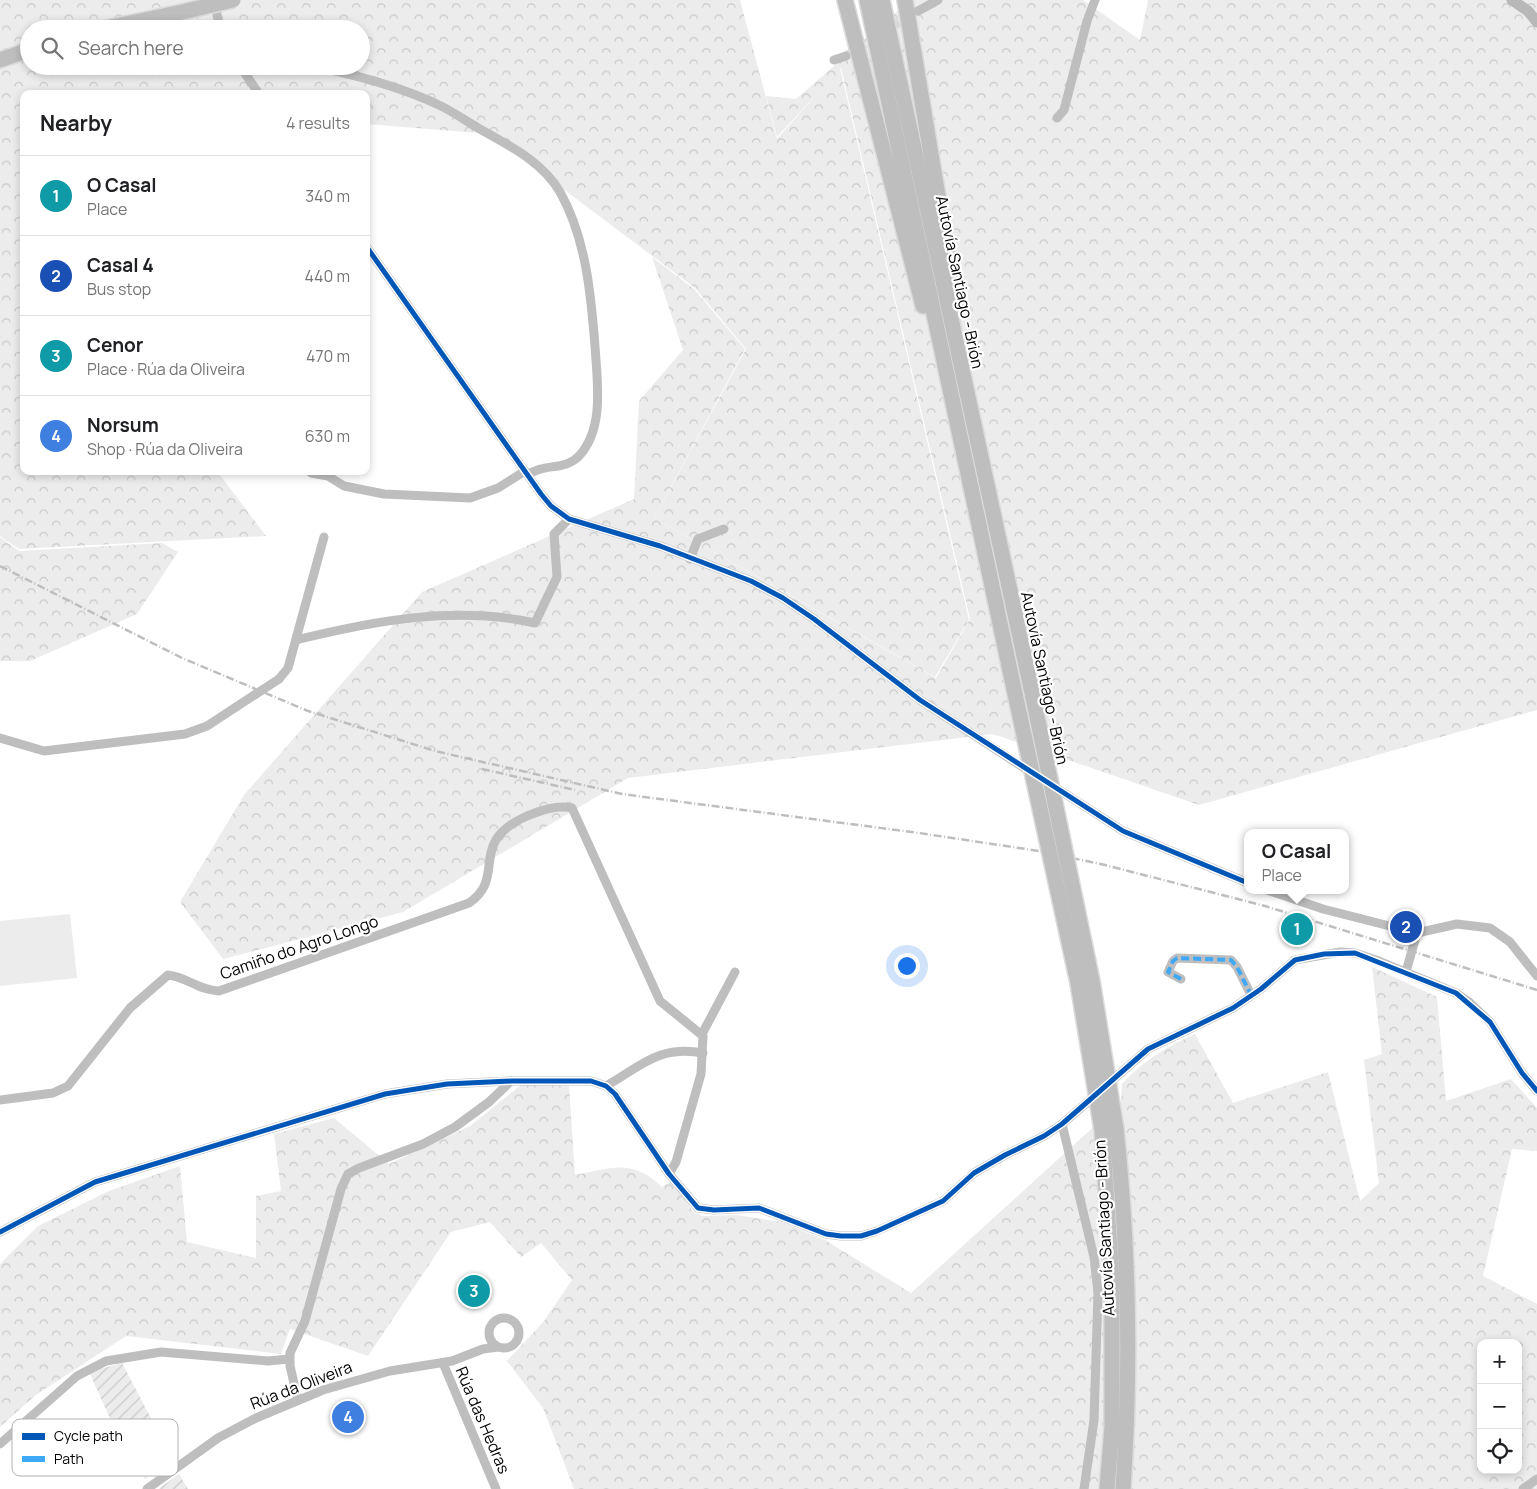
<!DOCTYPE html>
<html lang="en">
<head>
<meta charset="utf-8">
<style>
  :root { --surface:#fff; --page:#f2f2f2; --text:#202124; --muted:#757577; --line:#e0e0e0; --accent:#2563eb }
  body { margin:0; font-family:Manrope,sans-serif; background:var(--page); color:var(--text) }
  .controls { position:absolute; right:15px; bottom:15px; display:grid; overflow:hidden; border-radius:10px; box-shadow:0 2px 8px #0003 }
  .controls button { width:45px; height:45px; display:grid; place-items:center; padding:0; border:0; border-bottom:1px solid var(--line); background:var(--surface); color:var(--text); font:25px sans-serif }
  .you { position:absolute; left:906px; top:965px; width:18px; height:18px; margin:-12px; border:4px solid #fff; border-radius:50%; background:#1a73e8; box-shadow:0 0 0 8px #1a73e833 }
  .badge { display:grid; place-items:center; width:32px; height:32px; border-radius:50%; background:var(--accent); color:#fff; font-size:16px; font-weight:700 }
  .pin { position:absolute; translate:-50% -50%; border:2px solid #fff; box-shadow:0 1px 5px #0006 }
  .popup { position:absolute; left:1244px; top:829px; width:105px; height:65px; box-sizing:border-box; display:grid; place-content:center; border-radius:10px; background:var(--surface); filter:drop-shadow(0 1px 4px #0005); font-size:16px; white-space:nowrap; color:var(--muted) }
  .popup b { font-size:19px; color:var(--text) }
  .popup::after { content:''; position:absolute; left:50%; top:100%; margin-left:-10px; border:10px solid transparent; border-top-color:var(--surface) }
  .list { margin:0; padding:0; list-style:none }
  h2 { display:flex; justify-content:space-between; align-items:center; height:65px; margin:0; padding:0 20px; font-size:21px }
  h2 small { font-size:16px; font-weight:400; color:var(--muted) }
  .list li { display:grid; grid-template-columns:32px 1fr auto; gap:15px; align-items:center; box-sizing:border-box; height:80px; padding:0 20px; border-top:1px solid var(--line) }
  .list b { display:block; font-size:19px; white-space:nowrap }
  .list p { margin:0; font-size:16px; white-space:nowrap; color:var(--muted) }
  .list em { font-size:16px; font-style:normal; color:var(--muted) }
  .icon { flex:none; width:28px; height:28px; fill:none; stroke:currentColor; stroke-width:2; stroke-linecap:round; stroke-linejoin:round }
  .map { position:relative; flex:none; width:1537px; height:1489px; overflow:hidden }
  .search { position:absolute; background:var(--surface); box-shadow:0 2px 8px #0003; left:20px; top:20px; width:350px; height:55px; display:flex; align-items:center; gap:12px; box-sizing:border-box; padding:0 18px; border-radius:28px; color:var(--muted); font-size:19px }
  .panel { position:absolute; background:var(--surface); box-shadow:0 2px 8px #0003; left:20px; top:90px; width:350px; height:385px; border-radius:10px }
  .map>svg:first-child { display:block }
  .forest { fill:url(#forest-crowns); fill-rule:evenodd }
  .garden { fill:url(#garden-furrows) }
  .pitch { fill:#ececec }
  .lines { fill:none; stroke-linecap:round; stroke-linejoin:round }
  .street-tunnel { stroke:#d9d9d9; stroke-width:9; stroke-dasharray:9 4.5; stroke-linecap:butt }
  .highway-casing { stroke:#dbdbdb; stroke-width:18 }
  .street { stroke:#bebebe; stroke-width:9 }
  .secondary { stroke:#b8b8b8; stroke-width:11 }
  .highway { stroke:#bebebe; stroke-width:15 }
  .rail { stroke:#bebebe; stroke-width:2.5; stroke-dasharray:8 2.5 1 2.5; stroke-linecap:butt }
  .highway-bridge-casing { stroke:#dbdbdb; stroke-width:18; stroke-linecap:butt }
  .street-bridge { stroke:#bebebe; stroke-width:9 }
  .highway-bridge { stroke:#bebebe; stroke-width:15 }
  .quiet { stroke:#3fa9f5; stroke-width:4; stroke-dasharray:8 4; stroke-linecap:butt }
  .cycleway-casing { stroke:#fff; stroke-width:8 }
  .cycleway { stroke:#0057b8; stroke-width:5 }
  .labels { text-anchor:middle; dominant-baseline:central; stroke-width:4.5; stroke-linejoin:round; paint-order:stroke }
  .street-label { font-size:16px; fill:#000; stroke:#fff }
  .key { fill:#fff; stroke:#b2b2b2; stroke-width:1 }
  .key-label { font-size:14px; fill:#000 }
</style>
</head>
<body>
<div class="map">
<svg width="1537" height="1489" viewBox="0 0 1537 1489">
  <defs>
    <pattern id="forest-crowns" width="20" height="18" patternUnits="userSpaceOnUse" patternTransform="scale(1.25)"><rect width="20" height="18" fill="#ececec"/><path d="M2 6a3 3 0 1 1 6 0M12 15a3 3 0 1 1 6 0" fill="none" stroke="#c9c9c9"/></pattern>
    <pattern id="garden-furrows" width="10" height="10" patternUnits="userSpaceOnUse" patternTransform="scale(1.25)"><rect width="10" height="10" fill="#ececec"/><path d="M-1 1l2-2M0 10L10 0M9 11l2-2" fill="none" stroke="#c9c9c9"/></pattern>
  </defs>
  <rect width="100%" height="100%" fill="#fff"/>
  <g class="forest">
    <path d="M0,0h740l37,139 63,-71 129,552 -34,57 -281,-159 92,-169 -51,-61 -205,-154 -124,-10v-30h-342v377h193l49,65 -247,13 -19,-13zM29,29h332v37h-332z"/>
    <path d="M910,0h173l57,40 8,-40h389v710l-338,95 -206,-71 -365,44 -225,134 -180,47 -43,-57 64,-107 178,-203 212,-93 5,-98 44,-51 -31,-93 42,32 51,60 -91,169 282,160 34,-59 -129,-551 -64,69 -11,-41 30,3z"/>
    <path d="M0,537l19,14 143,-8 16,9 -41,62 -107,47h-30z"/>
    <path d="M1372,967l65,30 9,104 65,-22 26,29v43l-25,-2 -29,127 54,28v185h-963l-31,-81 -36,-47 37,-40 28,-41 -31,-37 -20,14 -31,-35 -39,10 -83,124 -78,-27 -9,25 -155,-18 -90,59 -36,32v-163l38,-38 71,-35 71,-25 7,76 69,16v-62l25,-5 -7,-57 60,-16 55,46 81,-38 52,-42 47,2 6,89c36,-7 57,-17 87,12l9,-6 22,30 9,5 35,-1 45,7 43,18 86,53 210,-191 1,-18c21,-23 44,-37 73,-50l38,69 95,-31 32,129 19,-18 -15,-123 18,-6zM1481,1343h37v127h-37z"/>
  </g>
  <g class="garden">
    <path d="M122,1363l49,93 -26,23 -36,-45 4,-9 -24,-53z"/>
    <path d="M179,1474l9,15h-29l2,-2z"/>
  </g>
  <path class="pitch" d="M70,914l7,64 -77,8v-65z"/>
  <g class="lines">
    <path class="street-tunnel" d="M846,56l65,-41"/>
    <defs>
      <g id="highway">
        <path d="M845,0l78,306"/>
        <path d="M867,0l147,689"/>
        <path d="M882,0l149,688"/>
        <path d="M905,0l51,303"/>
        <path d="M102,29l80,-17"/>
        <path d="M0,60l29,-10"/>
        <path d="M1116,1129c13,120 15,240 7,360"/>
        <path d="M1102,1130l10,150v147l-5,62"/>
      </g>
    </defs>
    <use href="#highway" class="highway-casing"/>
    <g class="street">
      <path d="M214,0l6,29"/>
      <path d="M918,11l20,-11"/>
      <path d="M834,60l12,-4"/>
      <path d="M240,66l19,28"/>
      <path d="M315,66c43,10 87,21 126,40 16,8 31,19 46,27 27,15 57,31 73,59 26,46 31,103 35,154 2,35 10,82 -16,110 -14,15 -36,7 -51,19"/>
      <path d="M1057,118l7,-8 23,-89 8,-21"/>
      <path d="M366,246l175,248 10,12 18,13 91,27 91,35 32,17 31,21 106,81 112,73"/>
      <path d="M310,471l1,2 17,3 16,10 40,8 86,4 28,-10 27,-17"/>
      <path d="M690,559l8,-20 26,-10"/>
      <path d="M296,640c77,-19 160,-35 239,-17l22,-46 -3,-43 15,-15"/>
      <path d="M279,679l9,-11 36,-131"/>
      <path d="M0,738l44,13 141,-17 22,-8 29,-19"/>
      <path d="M1050,784l73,47 125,52"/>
      <path d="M1267,890l56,19 94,24 40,-9 33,4 20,14 27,34"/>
      <path d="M1181,979l-13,-7 5,-11 4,-3 54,2 6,7 14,28"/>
      <path d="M702,1034l33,-62"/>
      <path d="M1107,1085l41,-36 85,-41 28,-19 34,-29 45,-8 15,1 21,7 80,33 13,9 21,20 32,51 15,18"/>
      <path d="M606,1086c35,-20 53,-41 97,-33"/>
      <path d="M0,1100l53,-7 15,-7 62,-78 38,-33c19,2 30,15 51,16l250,-88c39,-27 -3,-60 58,-87 15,-6 29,-11 45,-8l88,193 43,35 -2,38 -25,88 -7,12"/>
      <path d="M1062,1124l32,133 4,36 -4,127 -10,69"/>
      <path d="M0,1232l95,-50 290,-88 62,-10 64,-3h80l15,5 9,8 54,80 29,34 16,2 45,-2 67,26 15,2h20l16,-5 66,-30 31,-28 31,-18 39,-19 18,-12 35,-30"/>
      <circle cx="504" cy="1333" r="15"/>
      <path d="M443,1363l53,126"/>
      <path d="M298,1400l-8,-34v-13l15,-32 36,-132 7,-15 11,-6 64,-24 32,-17 34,-25 22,-21"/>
      <path d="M0,1444l77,-68 29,-15 55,-9 107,9 21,-2"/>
      <path d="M147,1489l71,-51 38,-20 67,-28 67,-19 62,-10 31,-12 15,-2"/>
      <path d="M1523,1489l14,-10"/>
    </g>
    <path class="secondary" d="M1512,0l16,11 9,11"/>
    <use href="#highway" class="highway"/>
    <g class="rail">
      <path d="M0,566l182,92 126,53 127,40 187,43 297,39 120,18 66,14 160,41 272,84"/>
      <path d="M482,769l93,21"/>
    </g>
    <defs>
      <g id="highway-bridge">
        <path d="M182,12l51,-12"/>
        <path d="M1031,688l61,293 24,148"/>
        <path d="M1014,689l64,294 24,147"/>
      </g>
    </defs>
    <use href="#highway-bridge" class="highway-bridge-casing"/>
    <g class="street-bridge">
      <path d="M236,707l43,-28"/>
      <path d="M1407,968l10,-35"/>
    </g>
    <use href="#highway-bridge" class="highway-bridge"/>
    <path class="quiet" d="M1181,979l-13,-7 5,-11 4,-3 54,2 6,7 14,28"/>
    <defs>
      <g id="cycleway">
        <path d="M366,246l175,248 10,12 18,13 91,27 91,35 32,17 31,21 106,81 203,131 125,52"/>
        <path d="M0,1232l95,-50 290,-88 62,-10 64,-3h80l15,5 9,8 54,80 29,34 16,2 45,-2 67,26 15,2h20l16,-5 66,-30 31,-28 31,-18 39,-19 18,-12 86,-75 85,-41 28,-19 34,-29 29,-6 31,-1 101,40 34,29 32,51 15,18"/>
      </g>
    </defs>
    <use href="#cycleway" class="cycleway-casing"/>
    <use href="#cycleway" class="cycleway"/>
  </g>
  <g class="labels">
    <g class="street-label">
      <text transform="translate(960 282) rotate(78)">Autovía Santiago - Brión</text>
      <text transform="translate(1045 678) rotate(78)">Autovía Santiago - Brión</text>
      <text transform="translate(299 947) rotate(-19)">Camiño do Agro Longo</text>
      <text transform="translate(1104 1228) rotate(-93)">Autovía Santiago - Brión</text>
      <text transform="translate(301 1385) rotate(-21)">Rúa da Oliveira</text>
      <text transform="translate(483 1420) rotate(67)">Rúa das Hedras</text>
    </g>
  </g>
  <rect x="12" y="1419" width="166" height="57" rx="8" class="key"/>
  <rect x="22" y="1433" width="23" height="7" fill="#0057b8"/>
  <rect x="22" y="1456" width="23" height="6" fill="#3fa9f5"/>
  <g class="key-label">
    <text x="54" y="1441">Cycle path</text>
    <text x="54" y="1464">Path</text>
  </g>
</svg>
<div class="controls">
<button>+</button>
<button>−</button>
<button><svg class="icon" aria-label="locate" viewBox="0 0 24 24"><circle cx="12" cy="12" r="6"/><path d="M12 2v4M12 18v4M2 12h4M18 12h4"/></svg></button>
</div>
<div class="you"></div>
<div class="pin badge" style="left:1297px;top:929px;background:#0f9aa8">1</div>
<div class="popup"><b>O Casal</b>Place</div>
<div class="pin badge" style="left:1406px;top:927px;background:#1a4fb4">2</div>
<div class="pin badge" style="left:474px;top:1291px;background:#0f9aa8">3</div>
<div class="pin badge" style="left:348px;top:1417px;background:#3f7fe0">4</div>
<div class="search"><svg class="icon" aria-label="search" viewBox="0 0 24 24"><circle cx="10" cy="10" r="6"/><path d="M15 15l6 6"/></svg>Search here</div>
<section class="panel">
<h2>Nearby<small>4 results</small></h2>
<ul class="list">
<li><span class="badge" style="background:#0f9aa8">1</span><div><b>O Casal</b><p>Place</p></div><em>340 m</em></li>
<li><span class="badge" style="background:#1a4fb4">2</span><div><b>Casal 4</b><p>Bus stop</p></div><em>440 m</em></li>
<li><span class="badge" style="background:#0f9aa8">3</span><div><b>Cenor</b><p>Place · Rúa da Oliveira</p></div><em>470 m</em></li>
<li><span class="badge" style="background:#3f7fe0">4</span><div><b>Norsum</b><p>Shop · Rúa da Oliveira</p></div><em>630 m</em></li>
</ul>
</section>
</div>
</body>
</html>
